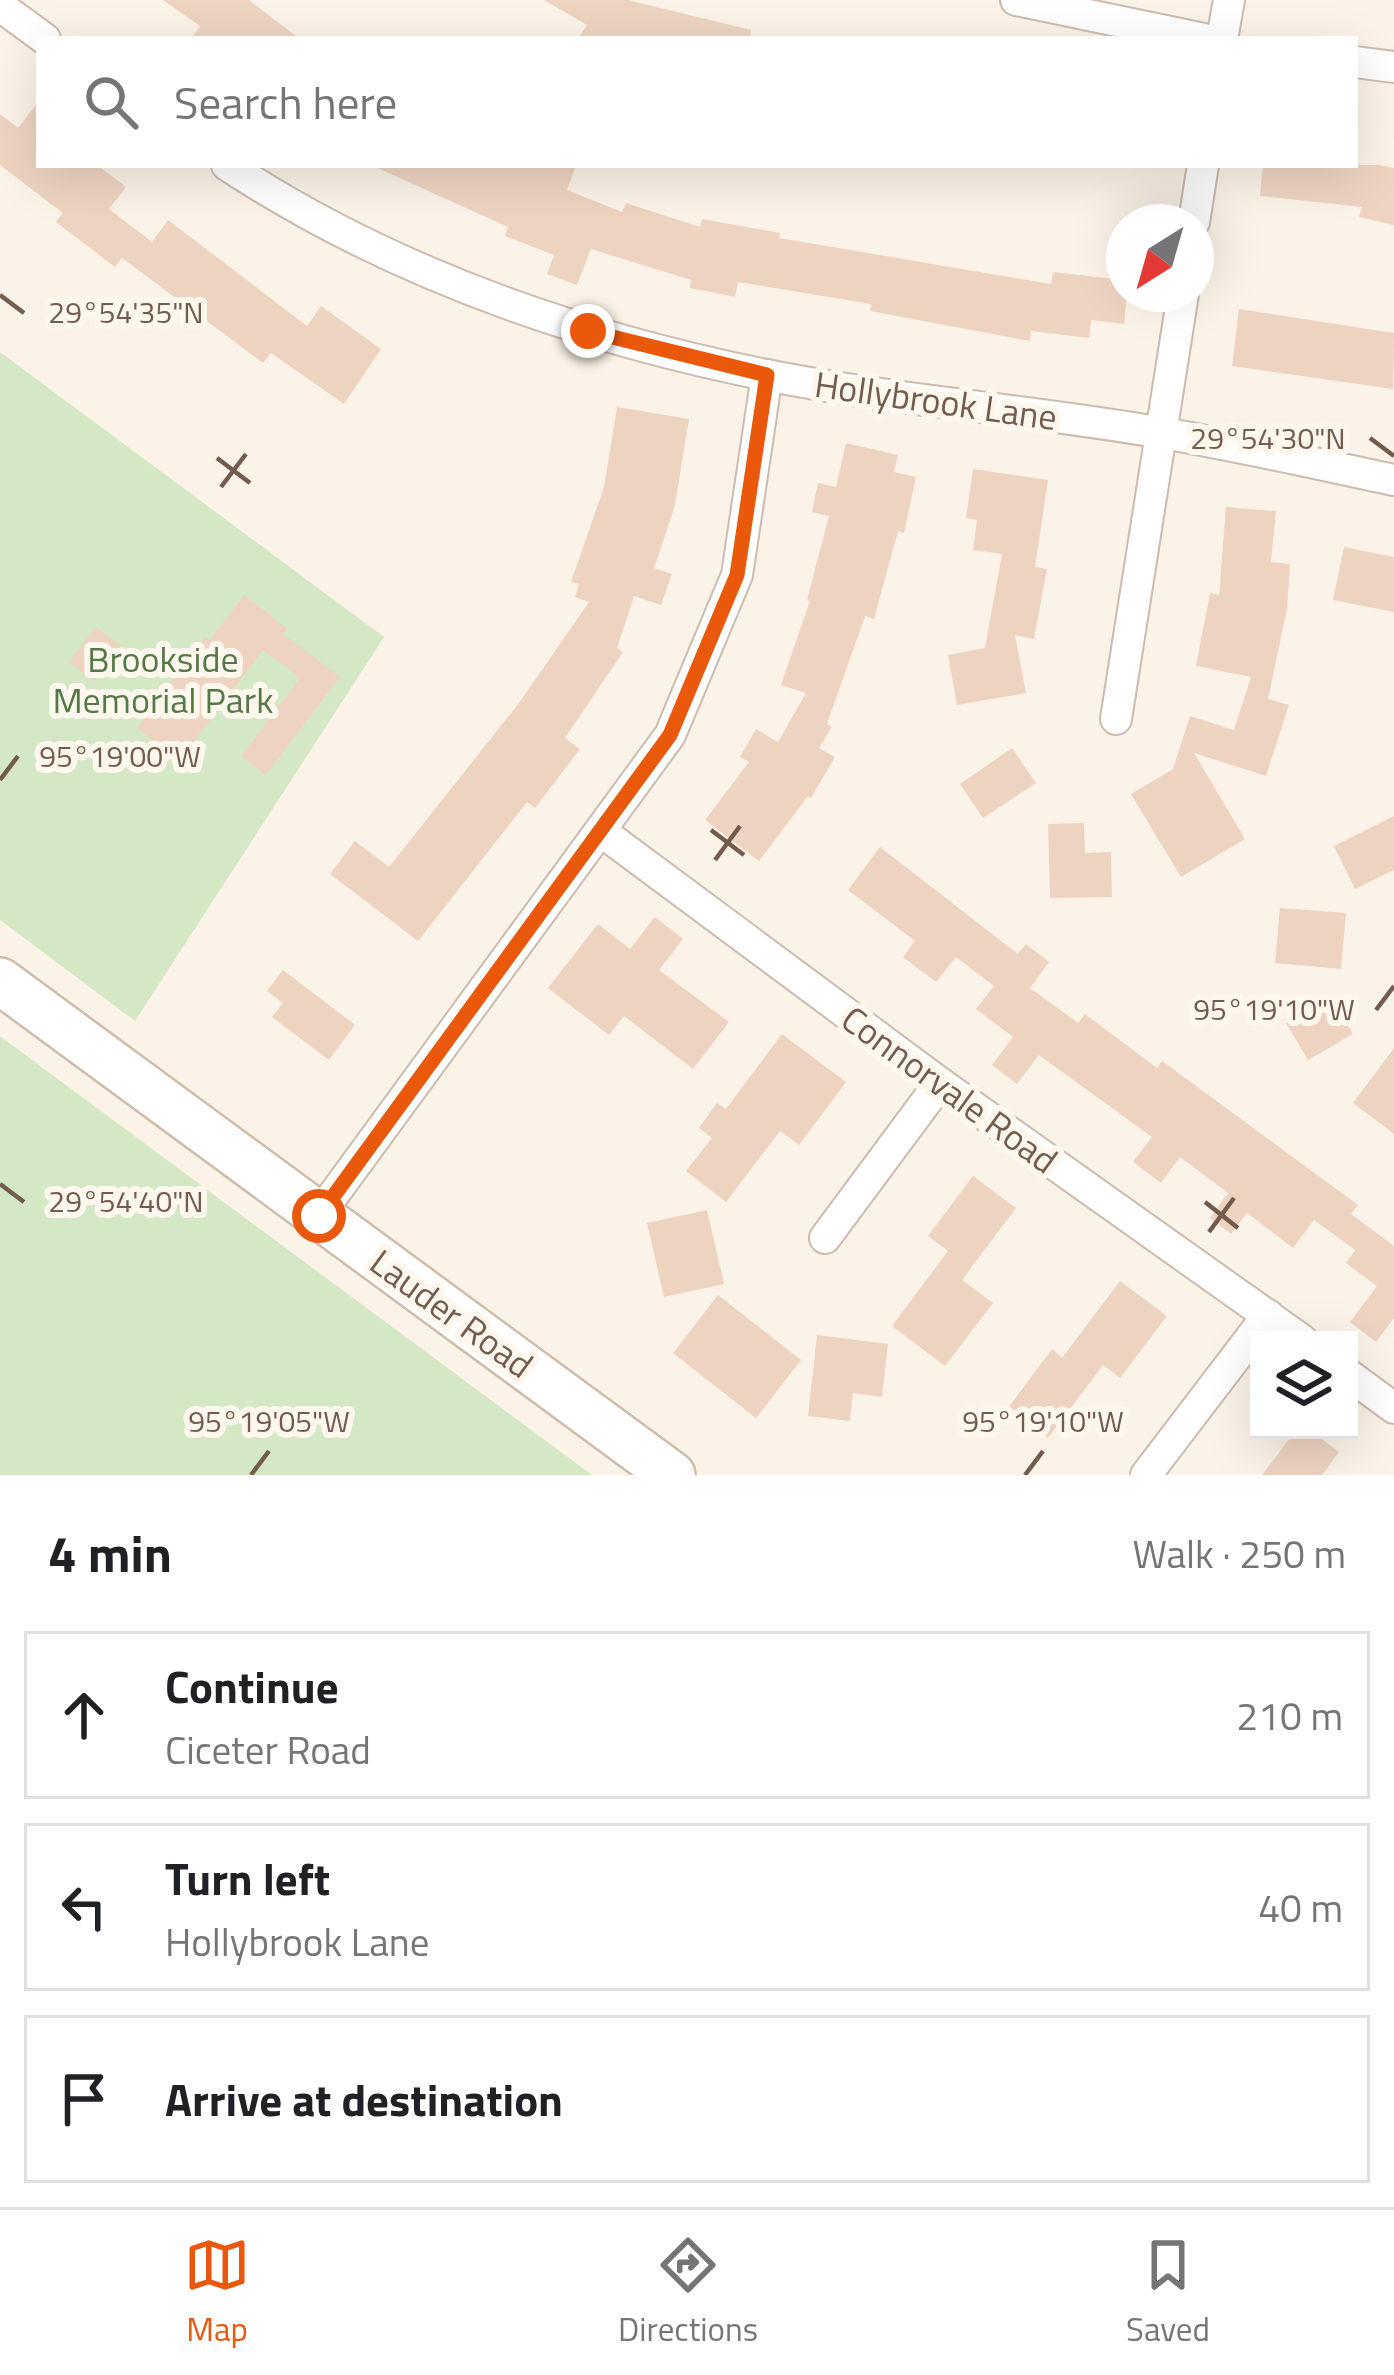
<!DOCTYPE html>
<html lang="en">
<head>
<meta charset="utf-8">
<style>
  :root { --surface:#fff; --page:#f6f6f6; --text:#202124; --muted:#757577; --line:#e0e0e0; --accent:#ea580c }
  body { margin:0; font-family:"Titillium Web",sans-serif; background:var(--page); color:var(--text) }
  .controls { position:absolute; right:36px; bottom:36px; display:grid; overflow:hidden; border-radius:0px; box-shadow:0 12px 48px #0002 }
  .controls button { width:108px; height:108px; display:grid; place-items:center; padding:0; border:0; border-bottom:3px solid var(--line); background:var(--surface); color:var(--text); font:60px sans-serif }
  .compass { position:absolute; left:1106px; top:204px; width:108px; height:108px; border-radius:50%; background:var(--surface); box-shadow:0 12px 48px #0002; rotate:217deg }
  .stop { position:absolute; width:36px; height:36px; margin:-27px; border:9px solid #ea580c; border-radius:50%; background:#fff }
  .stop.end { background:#ea580c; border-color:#fff; box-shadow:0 3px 12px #0008 }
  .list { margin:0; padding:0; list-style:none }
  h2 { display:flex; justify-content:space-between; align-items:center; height:156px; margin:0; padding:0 48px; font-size:51px }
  h2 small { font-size:39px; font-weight:400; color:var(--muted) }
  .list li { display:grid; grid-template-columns:78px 1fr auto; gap:36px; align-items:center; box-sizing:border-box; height:168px; margin:0 24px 24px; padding:0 24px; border:3px solid var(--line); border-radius:0px }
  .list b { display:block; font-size:45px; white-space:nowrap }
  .list p { margin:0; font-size:39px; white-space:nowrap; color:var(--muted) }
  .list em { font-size:39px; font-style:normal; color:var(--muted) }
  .icon { flex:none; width:66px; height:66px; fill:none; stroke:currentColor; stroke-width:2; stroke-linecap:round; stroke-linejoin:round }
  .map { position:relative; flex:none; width:1394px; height:1475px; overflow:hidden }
  .search { position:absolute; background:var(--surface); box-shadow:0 12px 48px #0002; left:36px; right:36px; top:36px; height:132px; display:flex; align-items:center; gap:30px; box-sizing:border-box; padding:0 42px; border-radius:0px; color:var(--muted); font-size:45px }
  .sheet { height:732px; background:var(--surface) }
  nav { display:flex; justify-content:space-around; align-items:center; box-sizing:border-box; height:168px; border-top:3px solid var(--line); background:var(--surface); font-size:33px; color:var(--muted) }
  nav a { display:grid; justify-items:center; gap:6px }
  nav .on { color:var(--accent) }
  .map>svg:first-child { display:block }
  .green { fill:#d4e8c6 }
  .building { fill:#eed3c1 }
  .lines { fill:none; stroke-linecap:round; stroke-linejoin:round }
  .street-casing { stroke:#ccbbae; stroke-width:34 }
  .secondary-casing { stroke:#cfbcab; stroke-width:50 }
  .street { stroke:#fff; stroke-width:30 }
  .secondary { stroke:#fff; stroke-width:45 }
  .route { stroke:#ea580c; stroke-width:15 }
  .ticks { fill:none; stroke:#735b4d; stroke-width:4.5 }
  .labels { text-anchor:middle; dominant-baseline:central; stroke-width:12; stroke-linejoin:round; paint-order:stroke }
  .street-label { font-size:36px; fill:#735b4d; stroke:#fef7ed }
  .park-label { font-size:36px; fill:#547846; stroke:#fef7ed }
  .ticks-label { font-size:30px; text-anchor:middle; fill:#735b4d; stroke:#fef7ed; stroke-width:12; stroke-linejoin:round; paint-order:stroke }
</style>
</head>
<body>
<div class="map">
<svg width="1394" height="1475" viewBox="0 0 1394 1475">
  <rect width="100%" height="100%" fill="#fbf3e7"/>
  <g class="green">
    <path d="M0,352l384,285 -249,384 -135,-101z"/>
    <path d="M0,1036l47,35 545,404h-592z"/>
  </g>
  <g class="building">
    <path d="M163,0h86l51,39h-109l9,-13z"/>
    <path d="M544,0h84l123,30 -1,9h-172l9,-14z"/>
    <path d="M39,101v64h58l29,22 -17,22 43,33 16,-22 139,106 14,-20 60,43 -37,55 -73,-51 -8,10 -141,-105 -7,9 -59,-45 7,-9 -63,-48v-51l18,14z"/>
    <path d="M371,165h205l-9,25 55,22 4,-9 74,24 2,-8 78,14 -1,5 272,46 2,-12 71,8 3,14 -3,30 -33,-4 -2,18 -58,-7 -1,10 -160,-30 1,-7 -133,-22 -3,15 -45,-9 1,-8 -100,-31 -14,36 -30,-11 7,-19 -49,-19 3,-9z"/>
    <path d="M1263,165h116l15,3v57l-35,-8 3,-10 -102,-11z"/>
    <path d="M1239,309l155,24 -1,56 -161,-23z"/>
    <path d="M617,407l72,12 -14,86 -21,63 18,6 -11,31 -27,-9 -17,52 6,4 -58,86 15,11 -45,59 -8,-6 -109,139 -88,-67 25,-33 34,26 130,-164 70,-101 -14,-5 4,-13 -8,-2 33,-95z"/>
    <path d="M846,443l52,12 -4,17 22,5 -12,56 -6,-2 -24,88 -9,-3 -38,108 5,3 -13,21 16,9 -24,41 -3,-2 -49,65 -54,-41 44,-58 -9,-5 16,-28 22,13 28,-49 -25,-8 29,-84 -3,-1 22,-84 -17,-4 6,-29 18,4z"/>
    <path d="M973,469l75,11 -13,87 12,2 -13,70 -19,-4 11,58 -69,12 -9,-50 37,-7 17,-94 -29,-4 4,-30 -11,-2z"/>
    <path d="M1226,507l50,4 -5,51 19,2 -3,45 -19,90 21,6 -23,71 -72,-23 51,86 -64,38 -50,-83 42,-25 17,-53 44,14 17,-53 -55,-11 14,-73 9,2z"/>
    <path d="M1344,547l50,10v55l-61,-12z"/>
    <path d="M244,595l43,33 -4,6 57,43 -74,98 -25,-19 59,-78 -37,-28 -83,110 -43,-32 68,-91 5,3z"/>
    <path d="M96,627l25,19 -27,35 -25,-19z"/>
    <path d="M1012,748l24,35 -53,35 -23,-34z"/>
    <path d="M1394,816v54l-39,19 -21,-43z"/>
    <path d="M1084,823l1,30 26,-1 1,45 -62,1 -2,-74z"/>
    <path d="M880,847l138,107 8,-10 23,18 -19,26 48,35 7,-9 72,54 5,-7 196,144 -7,9 43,32v72l-18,24 -26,-20 27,-36 -31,-23 9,-13 -41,-30 -21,28 -46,-35 -16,21 -21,-16 18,-25 -48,-36 -19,26 -28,-21 19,-25 -113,-82 -22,29 -25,-19 21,-28 -37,-28 18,-23 -38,-29 -20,25 -33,-25 12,-16 -67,-51z"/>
    <path d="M1280,908l66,5 -5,56 -66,-6z"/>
    <path d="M655,917l28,22 -24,31 70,52 -36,47 -69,-53 -15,19 -61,-47 50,-64 32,25z"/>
    <path d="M283,970l72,55 -26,35 -57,-43 11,-14 -16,-12z"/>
    <path d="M1331,996l22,38 -45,26 -22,-37z"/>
    <path d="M782,1034l64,48 -47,63 -19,-14 -54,71 -40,-31 26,-33 -13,-10 18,-25 9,6z"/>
    <path d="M1394,1048v86l-41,-31z"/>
    <path d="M973,1176l43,32 -54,72 31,23 -48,63 -53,-40 56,-75 -20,-15z"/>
    <path d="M707,1210l17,74 -60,13 -17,-74z"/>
    <path d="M1120,1281l47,35 -47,62 -17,-13 -55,73 -40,-30 44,-59 10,9z"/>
    <path d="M718,1295l83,65 -45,58 -83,-65z"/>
    <path d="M817,1335l71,9 -6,53 -29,-4 -3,28 -42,-5z"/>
    <path d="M1296,1430h14l29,22 -17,23h-60z"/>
  </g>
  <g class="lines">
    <defs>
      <g id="street">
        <path d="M1016,0l188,39"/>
        <path d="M0,6l45,33"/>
        <path d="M1222,39l7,-39"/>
        <path d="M1355,62l39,5"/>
        <path d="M227,165c161,106 351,172 539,210 131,26 265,35 396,58 78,13 155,31 232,47"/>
        <path d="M1194,222l9,-57"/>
        <path d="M1116,719l67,-425"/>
        <path d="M602,832l338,251 362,257"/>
        <path d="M318,1216l352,-481 67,-160 30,-200"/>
        <path d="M825,1238l115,-155"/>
        <path d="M1349,1375l45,33"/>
        <path d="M1146,1475l122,-160"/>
      </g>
      <path id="secondary" d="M0,981l672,494"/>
    </defs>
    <use href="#street" class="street-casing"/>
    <use href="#secondary" class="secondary-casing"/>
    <use href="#street" class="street"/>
    <use href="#secondary" class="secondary"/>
  </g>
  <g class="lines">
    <path class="route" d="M319,1216l351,-481 67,-160 30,-200 -179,-44"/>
  </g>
  <path class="ticks" d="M0,295l24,18M1370,438l24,18M217,458l33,25M221,487l25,-33M0,780l18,-24M711,830l33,25M715,860l25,-34M1376,1010l18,-24M0,1184l24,18M1205,1202l33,26M1209,1232l25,-34M251,1475l18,-24M1025,1475l18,-24"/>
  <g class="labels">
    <g class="street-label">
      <text transform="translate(936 400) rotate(8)">Hollybrook Lane</text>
      <text transform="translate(950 1089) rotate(36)">Connorvale Road</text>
      <text transform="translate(452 1313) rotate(36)">Lauder Road</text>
    </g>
    <g class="park-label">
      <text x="163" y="658">Brookside<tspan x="163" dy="41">Memorial Park</tspan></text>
    </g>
  </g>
  <g class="ticks-label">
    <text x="126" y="323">29°54'35"N</text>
    <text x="1268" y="449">29°54'30"N</text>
    <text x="120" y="767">95°19'00"W</text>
    <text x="1274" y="1020">95°19'10"W</text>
    <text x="126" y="1212">29°54'40"N</text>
    <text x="269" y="1432">95°19'05"W</text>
    <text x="1043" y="1432">95°19'10"W</text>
  </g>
</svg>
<div class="controls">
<button><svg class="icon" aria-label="layers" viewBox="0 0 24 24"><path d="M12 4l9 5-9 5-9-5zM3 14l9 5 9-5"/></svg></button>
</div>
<svg class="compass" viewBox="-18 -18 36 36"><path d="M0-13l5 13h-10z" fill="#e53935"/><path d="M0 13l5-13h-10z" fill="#757577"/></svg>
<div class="stop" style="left:319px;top:1216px"></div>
<div class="stop end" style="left:588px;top:331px"></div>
<div class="search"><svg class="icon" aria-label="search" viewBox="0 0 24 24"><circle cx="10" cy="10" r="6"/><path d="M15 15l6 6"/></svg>Search here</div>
</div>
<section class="sheet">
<h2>4 min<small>Walk · 250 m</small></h2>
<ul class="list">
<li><svg class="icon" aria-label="ahead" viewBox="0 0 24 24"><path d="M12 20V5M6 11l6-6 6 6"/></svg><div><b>Continue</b><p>Ciceter Road</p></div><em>210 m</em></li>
<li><svg class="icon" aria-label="left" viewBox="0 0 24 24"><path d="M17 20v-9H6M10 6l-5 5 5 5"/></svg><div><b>Turn left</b><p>Hollybrook Lane</p></div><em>40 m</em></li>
<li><svg class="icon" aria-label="arrive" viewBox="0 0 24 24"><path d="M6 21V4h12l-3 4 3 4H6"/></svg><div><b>Arrive at destination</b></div></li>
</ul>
</section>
<nav>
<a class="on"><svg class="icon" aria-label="map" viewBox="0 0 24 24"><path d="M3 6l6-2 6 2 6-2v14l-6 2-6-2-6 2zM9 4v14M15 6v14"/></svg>Map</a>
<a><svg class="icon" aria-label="directions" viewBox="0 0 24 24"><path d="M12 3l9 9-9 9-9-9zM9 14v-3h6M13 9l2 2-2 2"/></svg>Directions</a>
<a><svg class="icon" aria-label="saved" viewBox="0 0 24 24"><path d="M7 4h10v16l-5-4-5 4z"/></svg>Saved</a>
</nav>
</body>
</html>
